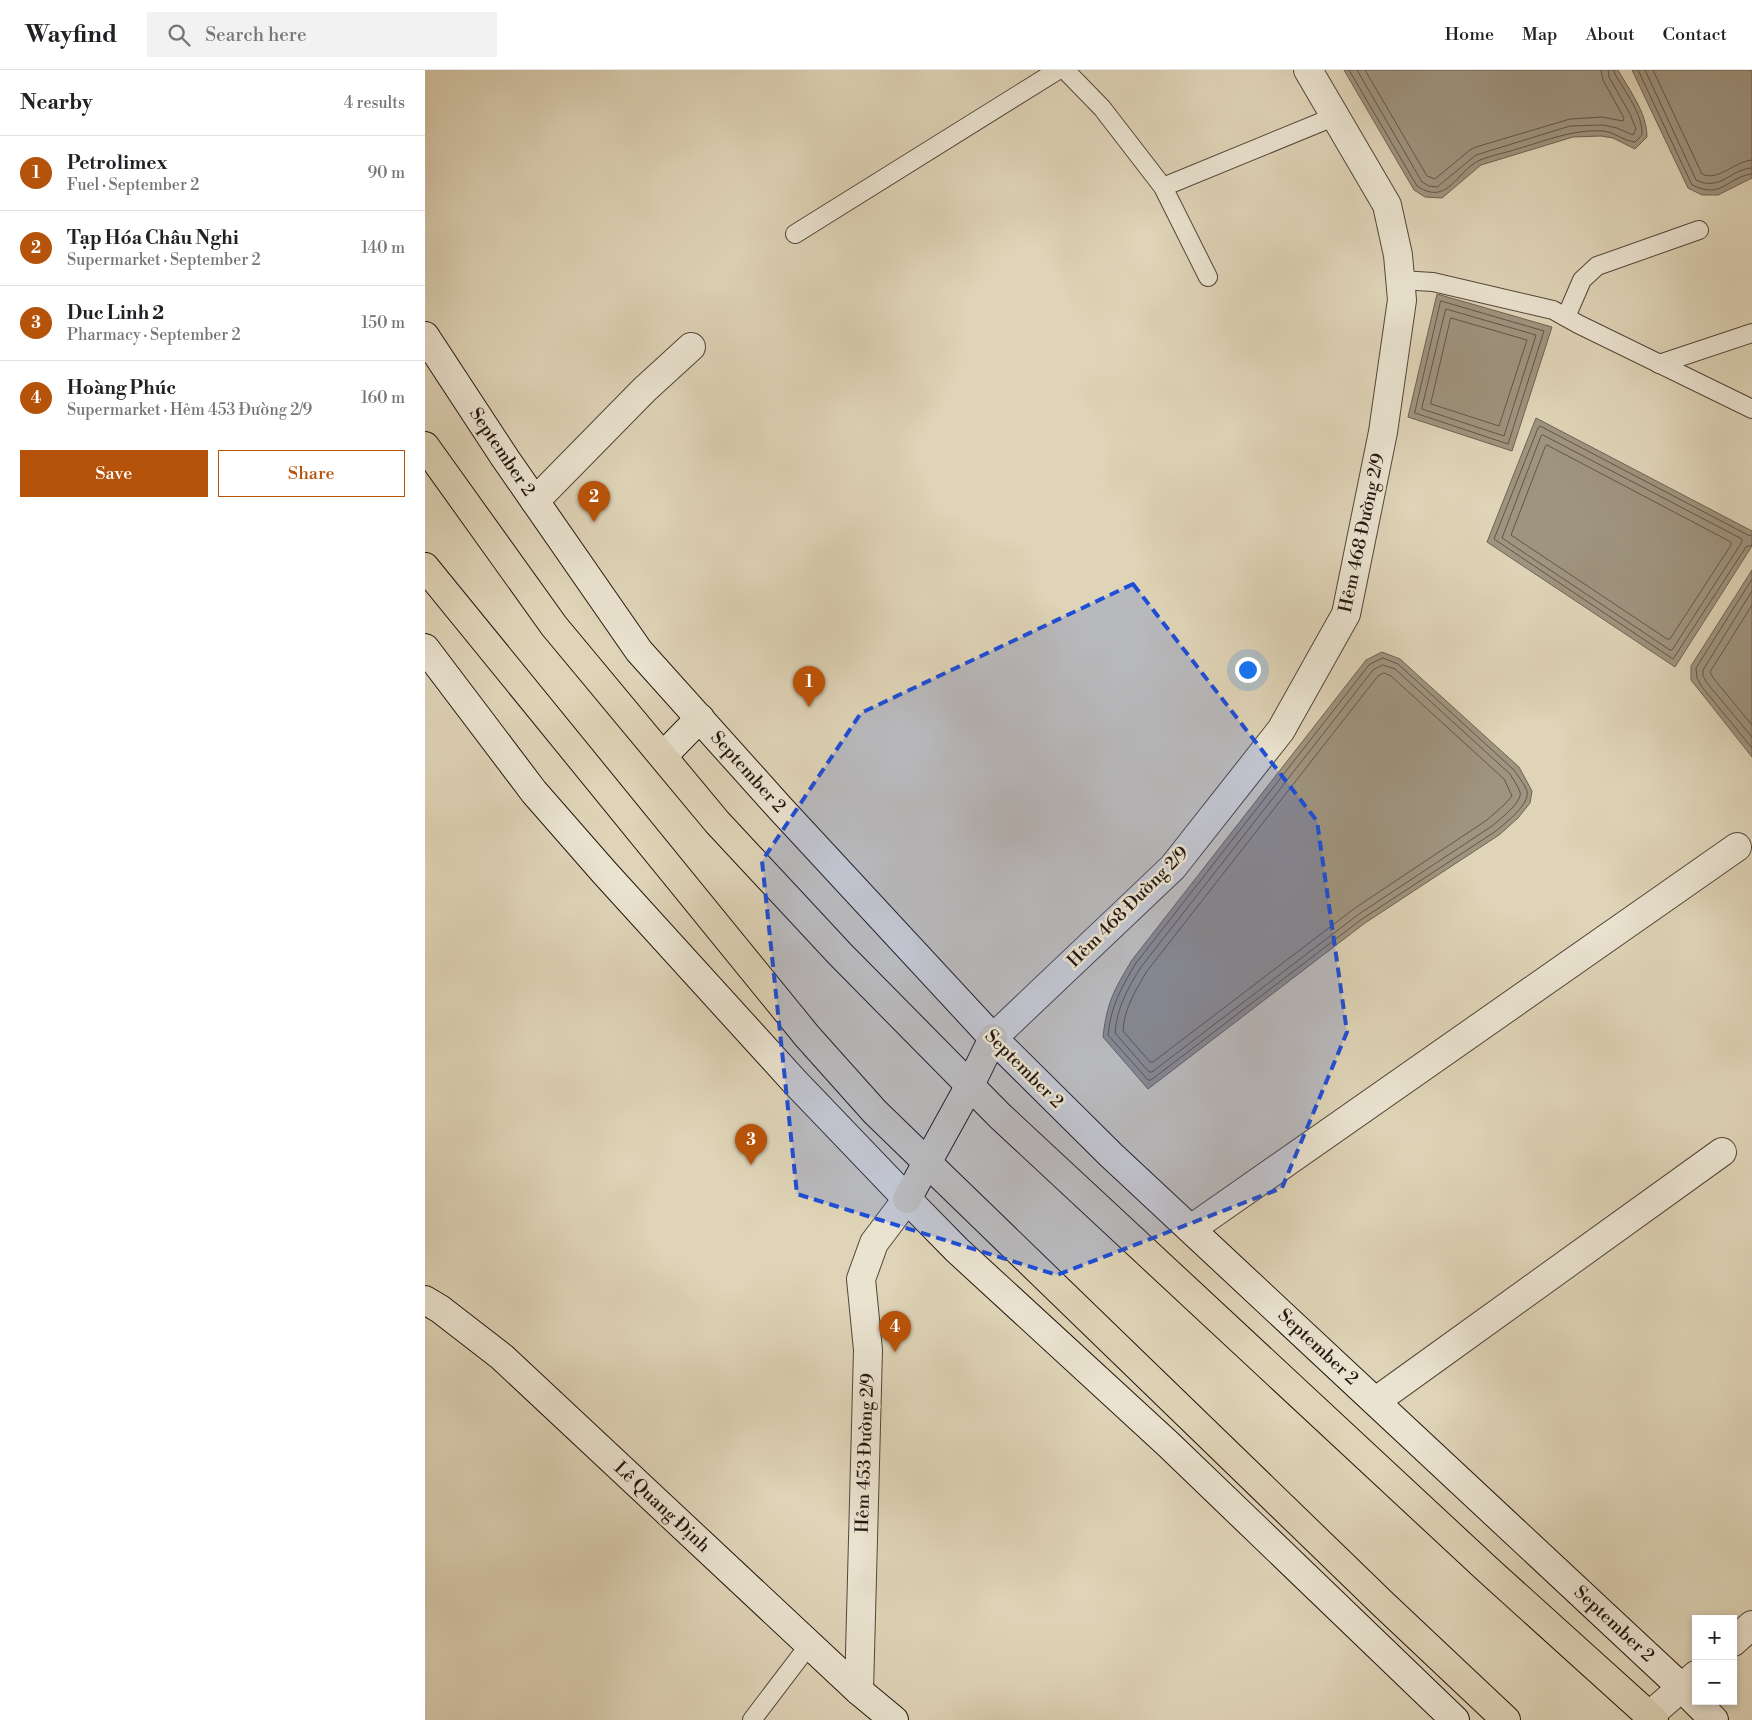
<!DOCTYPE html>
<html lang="en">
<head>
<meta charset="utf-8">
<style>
  :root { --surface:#fff; --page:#f2f2f2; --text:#202124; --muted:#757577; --line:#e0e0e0; --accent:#b45309 }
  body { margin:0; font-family:"Libre Bodoni",serif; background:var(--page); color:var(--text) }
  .controls { position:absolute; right:15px; bottom:15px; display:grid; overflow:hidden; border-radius:0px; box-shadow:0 2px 8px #0003 }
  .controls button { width:45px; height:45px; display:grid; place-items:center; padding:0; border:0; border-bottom:1px solid var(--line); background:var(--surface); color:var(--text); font:25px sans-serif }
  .you { position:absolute; left:822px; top:599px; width:18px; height:18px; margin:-12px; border:4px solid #fff; border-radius:50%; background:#1a73e8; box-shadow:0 0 0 8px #1a73e833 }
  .badge { display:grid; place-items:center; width:32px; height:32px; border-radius:50%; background:var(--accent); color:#fff; font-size:16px; font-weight:700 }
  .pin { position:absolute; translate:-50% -41px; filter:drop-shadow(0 1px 2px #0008) }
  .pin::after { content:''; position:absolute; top:26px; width:18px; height:15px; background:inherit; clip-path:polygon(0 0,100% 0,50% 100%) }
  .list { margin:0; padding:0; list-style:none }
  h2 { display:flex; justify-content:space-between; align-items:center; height:65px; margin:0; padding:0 20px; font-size:21px }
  h2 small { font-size:16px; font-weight:400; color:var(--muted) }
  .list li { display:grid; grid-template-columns:32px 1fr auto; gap:15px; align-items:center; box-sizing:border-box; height:75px; padding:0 20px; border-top:1px solid var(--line) }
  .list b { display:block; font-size:19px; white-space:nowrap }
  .list p { margin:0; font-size:16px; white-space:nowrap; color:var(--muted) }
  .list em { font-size:16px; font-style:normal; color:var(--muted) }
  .actions { display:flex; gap:10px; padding:15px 20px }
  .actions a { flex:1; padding:11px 0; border:1px solid var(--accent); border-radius:0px; text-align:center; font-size:18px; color:var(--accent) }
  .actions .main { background:var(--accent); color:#fff }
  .icon { flex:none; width:28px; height:28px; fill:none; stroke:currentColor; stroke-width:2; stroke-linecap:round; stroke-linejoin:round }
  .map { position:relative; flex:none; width:1327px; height:1650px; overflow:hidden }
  header { display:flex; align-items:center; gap:30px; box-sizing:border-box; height:70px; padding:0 25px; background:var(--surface); border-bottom:1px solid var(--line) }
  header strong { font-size:24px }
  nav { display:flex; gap:28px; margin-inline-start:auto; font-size:18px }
  .search { width:350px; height:45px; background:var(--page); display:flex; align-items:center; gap:12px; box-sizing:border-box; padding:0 18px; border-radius:0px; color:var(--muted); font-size:19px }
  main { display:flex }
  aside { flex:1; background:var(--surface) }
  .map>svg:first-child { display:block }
  .water { fill:#9f947f; stroke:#6e6253 }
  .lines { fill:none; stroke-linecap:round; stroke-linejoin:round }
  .shore { stroke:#625648; stroke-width:1 }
  .lane-casing { stroke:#53463a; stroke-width:20 }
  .street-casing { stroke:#53463a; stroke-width:30 }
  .secondary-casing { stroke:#241711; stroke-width:30 }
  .primary-casing { stroke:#241711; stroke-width:30 }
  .lane { stroke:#eae3d0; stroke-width:18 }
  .street { stroke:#eae3d0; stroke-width:28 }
  .secondary { stroke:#eae3d0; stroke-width:28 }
  .primary { stroke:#dfd4b7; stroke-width:28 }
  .marked { fill:#1d4ed8; fill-opacity:0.2; stroke:#1d4ed8; stroke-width:4; stroke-dasharray:10 6; stroke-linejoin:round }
  .labels { text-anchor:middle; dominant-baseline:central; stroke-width:5; stroke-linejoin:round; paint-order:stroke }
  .street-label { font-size:18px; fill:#241711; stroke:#eae3d0 }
</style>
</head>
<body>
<header>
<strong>Wayfind</strong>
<div class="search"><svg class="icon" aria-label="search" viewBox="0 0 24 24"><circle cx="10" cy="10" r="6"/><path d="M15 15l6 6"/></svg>Search here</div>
<nav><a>Home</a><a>Map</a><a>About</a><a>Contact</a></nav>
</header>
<main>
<aside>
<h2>Nearby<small>4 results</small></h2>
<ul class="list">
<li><span class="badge">1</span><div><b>Petrolimex</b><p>Fuel · September 2</p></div><em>90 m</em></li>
<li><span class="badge">2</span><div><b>Tạp Hóa Châu Nghi</b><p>Supermarket · September 2</p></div><em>140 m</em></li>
<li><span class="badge">3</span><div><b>Duc Linh 2</b><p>Pharmacy · September 2</p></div><em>150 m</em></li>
<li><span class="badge">4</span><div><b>Hoàng Phúc</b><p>Supermarket · Hẻm 453 Đường 2/9</p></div><em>160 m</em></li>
</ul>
<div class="actions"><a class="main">Save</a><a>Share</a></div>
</aside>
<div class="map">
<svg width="1327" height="1650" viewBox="0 0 1327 1650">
  <rect width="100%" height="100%" fill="#dfd4b7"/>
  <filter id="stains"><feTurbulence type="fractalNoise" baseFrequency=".004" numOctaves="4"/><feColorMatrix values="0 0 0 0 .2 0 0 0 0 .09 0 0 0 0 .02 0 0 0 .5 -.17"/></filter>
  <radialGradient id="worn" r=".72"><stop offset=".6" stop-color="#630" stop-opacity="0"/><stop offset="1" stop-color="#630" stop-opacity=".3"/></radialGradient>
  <g class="water">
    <path d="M919,0h274c12,21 29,43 29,67l-12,12 -22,-11 -12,-2 -28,1 -92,28 -39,33 -17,-1 -11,-7z"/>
    <path d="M1207,0h120v108l-34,17h-16l-14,-7z"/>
    <path d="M1012,224l115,33 -40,124 -104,-34z"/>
    <path d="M1111,348l216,113v15l-77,121 -188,-125z"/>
    <path d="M1327,500v187l-61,-77v-14z"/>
    <path d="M957,582l18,7 119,108 13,24 -2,12 -12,15 -19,17 -134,88 -217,166 -45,-52c4,-35 11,-47 29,-77l234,-300z"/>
  </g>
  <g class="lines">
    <g class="shore">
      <path d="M924,0l68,116c31,21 39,-15 63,-26 12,-5 25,-7 37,-11 28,-8 56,-20 86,-18 11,1 21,10 32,11l7,-7c1,-21 -17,-43 -27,-61l-1,-4"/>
      <path d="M932,0l65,112 7,4 8,1 39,-32 94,-29 33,-1 14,3 16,7 3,-6 -6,-15 -21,-37 -1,-7"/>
      <path d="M940,0l62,106 8,3 35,-29 6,-3 94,-28 32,-2 21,4 1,-3 -21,-38 -2,-10"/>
      <path d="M1213,0l54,115c31,15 34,-8 60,-11"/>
      <path d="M1220,0l51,110c25,12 34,-11 56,-12"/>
      <path d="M1228,0l49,104c16,8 33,-13 50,-14"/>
      <path d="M1016,231l103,30 -36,113 -93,-31z"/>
      <path d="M1021,239l90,26 -32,101 -82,-27z"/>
      <path d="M1026,248l76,22 -28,86 -68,-22z"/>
      <path d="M1118,365l199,104v3l-70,108h-2l-168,-112 39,-102z"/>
      <path d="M1122,375l184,97v3l-61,94h-3l-156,-104 34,-88z"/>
      <path d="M1327,466l-4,-1 -208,-109 -2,2 -44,111 179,120 73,-112 6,-2"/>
      <path d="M1327,509l-56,89 1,10 5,9 50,61"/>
      <path d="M1327,521l-49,79v6l4,7 45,54"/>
      <path d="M1327,535l-42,67 4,7 38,46"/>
      <path d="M958,588l15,6 116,106c4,6 11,15 13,21 3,14 -22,32 -31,40l-134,88 -211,161h-3l-40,-45c3,-29 13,-47 28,-72l233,-298z"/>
      <path d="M958,595l12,4 115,105c3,5 8,12 10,18 3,10 -21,28 -28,34l-133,88 -207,158h-3l-34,-39c2,-26 13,-45 26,-66l232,-297z"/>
      <path d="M959,603l7,3 113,103 8,17 -8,9 -17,15 -132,88 -202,154h-3l-27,-31c1,-23 13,-41 24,-60l231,-295z"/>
    </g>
    <defs>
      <g id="lane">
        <path d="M640,0l37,38 61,79 45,90"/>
        <path d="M738,117l173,-71"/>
        <path d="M370,164l263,-164"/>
        <path d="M975,210l33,2 120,28 25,14 174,85"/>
        <path d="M1141,247l16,-37 15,-14 102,-36"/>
        <path d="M1234,294l93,-31"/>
        <path d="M327,1650l57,-75"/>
      </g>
      <g id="street">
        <path d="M110,431l109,-111 47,-43"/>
        <path d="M568,968l180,-171 108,-137 65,-116 37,-182 19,-132 -4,-45 -11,-50 -79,-135"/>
        <path d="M766,1159l546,-382"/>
        <path d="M951,1331l346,-249"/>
        <path d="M1308,1572l19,-17"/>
        <path d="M434,1621l9,-341 -7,-71 13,-36 33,-44"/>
        <path d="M1225,1645l46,-40"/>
      </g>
      <g id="secondary">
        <path d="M0,266l80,122 134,193 140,156 214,231 118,117 570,532 33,33"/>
        <path d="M0,578l109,144 70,80 190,209 113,118 50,51 211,194 287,276"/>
        <path d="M238,686l37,-38"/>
        <path d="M0,1230l15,9 62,48 357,334 35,29"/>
      </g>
      <g id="primary">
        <path d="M0,376l129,180 163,196 123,132 160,162 487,453 167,151"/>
        <path d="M0,497l382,469 68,76 508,492 123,116"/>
        <path d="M482,1129l63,-114 23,-47"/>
      </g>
    </defs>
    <use href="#lane" class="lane-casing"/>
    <use href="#street" class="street-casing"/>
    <use href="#secondary" class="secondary-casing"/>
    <use href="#primary" class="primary-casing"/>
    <use href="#lane" class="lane"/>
    <use href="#street" class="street"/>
    <use href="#secondary" class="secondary"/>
    <use href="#primary" class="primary"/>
  </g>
  <path class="marked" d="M708,514l184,237 30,211 -65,156 -225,87 -260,-81 -35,-333 99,-148z"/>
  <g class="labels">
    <g class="street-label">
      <text transform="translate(77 382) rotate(56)">September 2</text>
      <text transform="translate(937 463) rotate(-78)">Hẻm 468 Đường 2/9</text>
      <text transform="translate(323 702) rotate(48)">September 2</text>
      <text transform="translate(703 837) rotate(-45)">Hẻm 468 Đường 2/9</text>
      <text transform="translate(599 999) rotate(45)">September 2</text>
      <text transform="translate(893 1277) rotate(43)">September 2</text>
      <text transform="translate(440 1383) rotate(-88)">Hẻm 453 Đường 2/9</text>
      <text transform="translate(237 1437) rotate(43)">Lê Quang Định</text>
      <text transform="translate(1189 1554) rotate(43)">September 2</text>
    </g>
  </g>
  <rect width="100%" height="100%" filter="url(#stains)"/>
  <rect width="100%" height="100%" fill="url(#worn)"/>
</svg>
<div class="controls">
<button>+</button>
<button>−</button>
</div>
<div class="you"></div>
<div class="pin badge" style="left:384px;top:637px">1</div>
<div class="pin badge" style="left:169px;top:452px">2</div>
<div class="pin badge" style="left:326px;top:1095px">3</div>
<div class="pin badge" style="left:470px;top:1282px">4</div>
</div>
</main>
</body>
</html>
